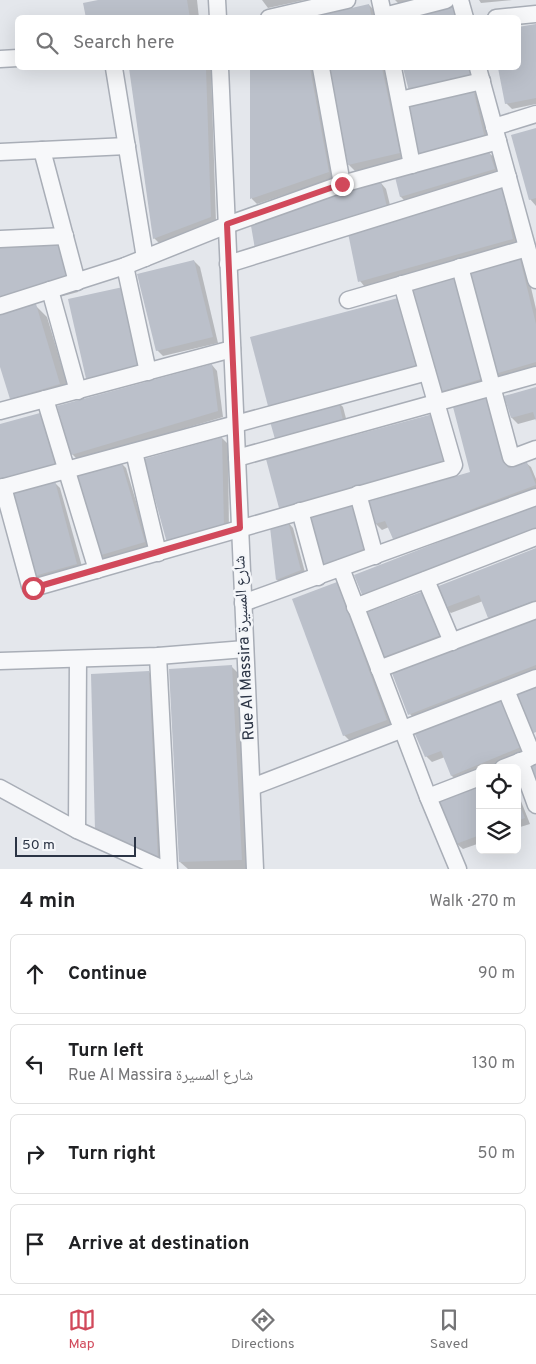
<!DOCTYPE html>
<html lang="en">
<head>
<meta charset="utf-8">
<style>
  :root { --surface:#fff; --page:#f2f2f2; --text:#202124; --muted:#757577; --line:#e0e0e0; --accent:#d1495b }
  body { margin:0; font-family:Overpass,"Noto Naskh Arabic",sans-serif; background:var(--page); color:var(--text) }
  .controls { position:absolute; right:15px; bottom:15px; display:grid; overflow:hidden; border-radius:8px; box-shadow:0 5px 20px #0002 }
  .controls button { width:45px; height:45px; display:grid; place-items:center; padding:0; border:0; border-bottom:1px solid var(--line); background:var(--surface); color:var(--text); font:25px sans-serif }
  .scale { position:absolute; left:15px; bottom:12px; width:121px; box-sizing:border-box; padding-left:5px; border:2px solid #2b3445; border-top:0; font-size:14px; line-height:18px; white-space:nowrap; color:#2b3445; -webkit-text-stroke:4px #f4f6f9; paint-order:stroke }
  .stop { position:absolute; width:15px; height:15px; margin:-11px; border:4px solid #d1495b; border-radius:50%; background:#fff }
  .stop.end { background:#d1495b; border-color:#fff; box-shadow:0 1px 5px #0008 }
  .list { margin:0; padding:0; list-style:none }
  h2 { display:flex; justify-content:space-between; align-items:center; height:65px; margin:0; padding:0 20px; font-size:21px }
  h2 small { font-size:16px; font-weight:400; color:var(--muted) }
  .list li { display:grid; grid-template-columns:32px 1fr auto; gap:15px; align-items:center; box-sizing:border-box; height:80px; margin:0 10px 10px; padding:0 10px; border:1px solid var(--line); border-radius:8px }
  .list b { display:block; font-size:19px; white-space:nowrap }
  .list p { margin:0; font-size:16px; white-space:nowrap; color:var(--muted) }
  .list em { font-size:16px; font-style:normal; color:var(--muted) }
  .icon { flex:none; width:28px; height:28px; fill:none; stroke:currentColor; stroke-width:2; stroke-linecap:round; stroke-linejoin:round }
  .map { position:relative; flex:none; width:536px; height:869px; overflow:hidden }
  .search { position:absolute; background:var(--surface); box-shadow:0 5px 20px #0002; left:15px; right:15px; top:15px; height:55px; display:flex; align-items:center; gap:12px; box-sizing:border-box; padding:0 18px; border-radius:8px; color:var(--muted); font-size:19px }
  .sheet { height:425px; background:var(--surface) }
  nav { display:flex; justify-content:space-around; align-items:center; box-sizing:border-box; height:70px; border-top:1px solid var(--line); background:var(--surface); font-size:14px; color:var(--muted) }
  nav a { display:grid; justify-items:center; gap:2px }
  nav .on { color:var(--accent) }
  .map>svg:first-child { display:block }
  .shadow { fill:#0003 }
  .building { fill:#bbc0ca }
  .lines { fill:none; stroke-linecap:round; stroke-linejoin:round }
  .minor-casing { stroke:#a9aeb7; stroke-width:19 }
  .minor { stroke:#f7f8fa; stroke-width:16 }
  .route { stroke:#d1495b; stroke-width:6 }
  .labels { text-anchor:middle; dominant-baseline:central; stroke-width:5; stroke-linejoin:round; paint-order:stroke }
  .street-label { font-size:16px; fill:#2b3445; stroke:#f4f6f9 }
</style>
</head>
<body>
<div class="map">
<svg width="536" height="869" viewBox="0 0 536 869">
  <rect width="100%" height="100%" fill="#e4e7ec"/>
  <g class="shadow">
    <path d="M104,0h93l2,18h-112z"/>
    <path d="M262,0h43l-37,8z"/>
    <path d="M395,0h22l-18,4z"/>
    <path d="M479,0h33l-31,3z"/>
    <path d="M369,5l6,6 1,7h-58z"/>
    <path d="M536,25v79l-24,5 -6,-6 -7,-35h19z"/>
    <path d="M130,68h81l5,154 -56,22 -6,-6z"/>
    <path d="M252,68h62l21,110 -78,26 -5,-5z"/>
    <path d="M329,68h57l19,90 -50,13 -6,-6z"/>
    <path d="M404,68h71l3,12 -68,10z"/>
    <path d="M473,91l6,5 11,47 -65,17 -6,-6 -12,-48z"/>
    <path d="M536,130v76l-6,-7z"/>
    <path d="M489,153l6,5 5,17 -93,28 -6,-6 -5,-19z"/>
    <path d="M381,183l5,6 6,24 -130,41z"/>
    <path d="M502,189l5,6 11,49 -153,43 -5,-6z"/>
    <path d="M0,248l70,7 8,37 -44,12 13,13 24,79 -48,14 -12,-11 -11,-37v-46l18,-5z"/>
    <path d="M519,257l6,5 11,47v61l-34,9 -6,-6z"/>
    <path d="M194,261l6,6 18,76 -55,13 -6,-6z"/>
    <path d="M454,277l32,107 -39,13 -6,-6z"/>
    <path d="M403,306l18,67 -146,38 -6,-6z"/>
    <path d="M212,365l5,6 6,46 -145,43 -6,-6z"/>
    <path d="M536,388v31l-18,5 -6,-6 -6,-22z"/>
    <path d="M337,401l6,6 5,19 -66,18 -6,-6z"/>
    <path d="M496,403l16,65 13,-6 6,5 5,12v14l-136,51 -6,-6 -5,-11 -7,3 -6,-6 -8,-21 104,-30z"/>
    <path d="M40,415l6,6 14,50 -60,-45z"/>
    <path d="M222,438l6,6 1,88 -55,16z"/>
    <path d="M268,460l183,9 -165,44 -6,-6z"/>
    <path d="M120,462l6,6 24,80 -45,14 -6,-6z"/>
    <path d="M54,482l6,6 23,82 -45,12 -6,-6z"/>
    <path d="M355,505l15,49 -45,22z"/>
    <path d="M288,522l5,6 13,48 -23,9 -6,-5z"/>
    <path d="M536,550v57l-41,16 -6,-5 -6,-17 -32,12 -6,-5z"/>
    <path d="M337,584l5,6 50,136 -42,15 -6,-6z"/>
    <path d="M423,592l23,49 -58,22 -6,-5z"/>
    <path d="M536,618v55l-121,47 -5,-6z"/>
    <path d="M231,666l12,12 10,191h-65l-8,-7z"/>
    <path d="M149,672l11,11 9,186 -61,-28z"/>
    <path d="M509,706l17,47 -35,15h-11v4l-22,10 -6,-6 -7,-19 -13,5 -6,-6z"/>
    <path d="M480,785v58l-17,6 -6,-5 -17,-44z"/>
    <path d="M517,791l13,33 -13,4z"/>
  </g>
  <g class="building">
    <path d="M98,0h89l3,18h-104l-3,-15z"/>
    <path d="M369,4l3,14h-55v-2z"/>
    <path d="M453,5l3,13h-46v-1z"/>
    <path d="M536,24v74l-31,6 -7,-36h20v-41z"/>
    <path d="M129,68h77l5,149 -58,22z"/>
    <path d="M250,68h60l19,104 -79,27z"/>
    <path d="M327,68h55l18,85 -52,12z"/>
    <path d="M403,68h69l1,6 -64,17z"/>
    <path d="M473,89l12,49 -67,16 -12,-48z"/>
    <path d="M536,128v70l-7,2 -18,-65z"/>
    <path d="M489,151l6,18 -95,28 -5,-20z"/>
    <path d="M381,182l6,25 -132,42 -5,-29z"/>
    <path d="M502,188l11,51 -155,43 -10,-49z"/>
    <path d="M59,242l9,39 -68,18v-52z"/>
    <path d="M519,255l17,69v38l-41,12 -25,-103z"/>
    <path d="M194,260l19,77 -57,14 -19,-77z"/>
    <path d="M454,275l27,104 -41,13 -28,-106z"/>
    <path d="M123,287l19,84 -55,12 -19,-84z"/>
    <path d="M398,298l18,69 -148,39 -18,-69z"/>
    <path d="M36,304l24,80 -50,15 -10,-32v-52z"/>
    <path d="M212,364l6,47 -147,44 -14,-49z"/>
    <path d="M536,387v34l-3,-9 -22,6 -7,-22z"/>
    <path d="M491,395l17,73 18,-8 10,25 -143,54 -8,-18 -10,3 -8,-22 103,-30 -17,-65z"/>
    <path d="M338,399l5,21 -68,19 -6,-21z"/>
    <path d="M40,413l15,52 -55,16v-57z"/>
    <path d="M433,414l13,50 -167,44 -13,-49z"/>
    <path d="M222,437l2,89 -57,17 -23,-84z"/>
    <path d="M121,461l24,81 -47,14 -25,-81z"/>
    <path d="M55,481l22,83 -46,13 -23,-83z"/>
    <path d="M356,504l9,44 -47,23 -15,-52z"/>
    <path d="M536,504v25l-173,68 -9,-22z"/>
    <path d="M288,521l13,49 -25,10 -6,-53z"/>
    <path d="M536,548v52l-48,18 -9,-23 -35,13 -8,-21z"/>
    <path d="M337,582l50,138 -44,16 -51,-137z"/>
    <path d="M424,591l17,44 -60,23 -17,-45z"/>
    <path d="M536,617v48l-128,50 -16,-42z"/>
    <path d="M232,665l10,195 -63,2 -10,-193z"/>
    <path d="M149,671l9,189 -63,-30 -4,-156z"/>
    <path d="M536,687v45l-5,2 -17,-39z"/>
    <path d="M503,698l18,49 -70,29 -10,-25 -16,6 -11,-25z"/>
    <path d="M536,761v25l-8,-22z"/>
    <path d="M480,784v51l-24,9 -18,-44z"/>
    <path d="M517,799l8,19 -8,3z"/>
  </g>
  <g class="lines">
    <defs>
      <g id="minor">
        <path d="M217,0l1,18"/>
        <path d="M380,0l4,18"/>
        <path d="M460,0l5,18"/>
        <path d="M384,16l62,-16"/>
        <path d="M269,18l78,-18"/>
        <path d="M496,18l40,-4"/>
        <path d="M0,59l18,-1"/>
        <path d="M114,68l31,190"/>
        <path d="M220,68l35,801"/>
        <path d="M321,68l21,116"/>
        <path d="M393,68l19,97"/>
        <path d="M478,68l58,212"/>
        <path d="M400,100l82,-19"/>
        <path d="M494,127l42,-13"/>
        <path d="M42,150l35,132"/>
        <path d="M0,152l127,-6"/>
        <path d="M0,239l65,-3"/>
        <path d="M228,264l280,-87"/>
        <path d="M125,266l23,106"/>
        <path d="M460,267l51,190 1,1 24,-9"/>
        <path d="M50,290l28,101"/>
        <path d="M348,300l179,-52"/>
        <path d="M0,306l125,-40 102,-41 115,-41 156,-43"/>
        <path d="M45,399l52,171"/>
        <path d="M0,411l232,-62"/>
        <path d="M134,452l24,101"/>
        <path d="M237,458l299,-83"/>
        <path d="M3,487l27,99 3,2 419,-120 2,-3 -52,-181"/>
        <path d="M0,488l427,-116"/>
        <path d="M358,494l17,62"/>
        <path d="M300,511l18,66"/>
        <path d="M341,568l87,229 30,72"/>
        <path d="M426,580l26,62"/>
        <path d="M243,603l293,-106"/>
        <path d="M355,607l181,-70"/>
        <path d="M158,656l11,213"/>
        <path d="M0,661l158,-5 87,-7"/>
        <path d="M379,669l157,-59"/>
        <path d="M506,690l27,66"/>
        <path d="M520,761l16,44"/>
        <path d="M503,768l26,-10"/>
        <path d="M252,787l284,-109"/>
        <path d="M0,788l77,42 86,39"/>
        <path d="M428,797l52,-20"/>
        <path d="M77,830l1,-171"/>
      </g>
    </defs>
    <use href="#minor" class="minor-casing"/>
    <use href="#minor" class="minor"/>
  </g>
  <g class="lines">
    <path class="route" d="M33,588l207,-60 -13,-304 115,-40"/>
  </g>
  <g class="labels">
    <g class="street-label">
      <text transform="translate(245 648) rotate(-93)">Rue Al Massira شارع المسيرة</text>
    </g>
  </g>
</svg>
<div class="controls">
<button><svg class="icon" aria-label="locate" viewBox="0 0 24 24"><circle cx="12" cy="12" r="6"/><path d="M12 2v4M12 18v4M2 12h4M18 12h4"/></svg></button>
<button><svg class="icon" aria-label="layers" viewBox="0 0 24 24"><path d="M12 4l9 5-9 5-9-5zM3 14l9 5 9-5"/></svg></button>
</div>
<div class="scale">50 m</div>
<div class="stop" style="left:33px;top:588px"></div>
<div class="stop end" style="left:342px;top:184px"></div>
<div class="search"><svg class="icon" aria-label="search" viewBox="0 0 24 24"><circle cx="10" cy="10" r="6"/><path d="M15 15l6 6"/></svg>Search here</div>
</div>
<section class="sheet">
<h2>4 min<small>Walk · 270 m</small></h2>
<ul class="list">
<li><svg class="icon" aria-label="ahead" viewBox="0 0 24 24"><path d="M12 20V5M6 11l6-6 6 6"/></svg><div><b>Continue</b></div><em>90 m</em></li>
<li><svg class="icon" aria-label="left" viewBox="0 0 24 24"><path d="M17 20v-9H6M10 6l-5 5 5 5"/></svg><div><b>Turn left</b><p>Rue Al Massira شارع المسيرة</p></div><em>130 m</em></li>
<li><svg class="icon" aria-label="right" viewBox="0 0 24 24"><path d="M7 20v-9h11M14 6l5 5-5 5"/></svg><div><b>Turn right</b></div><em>50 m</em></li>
<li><svg class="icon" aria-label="arrive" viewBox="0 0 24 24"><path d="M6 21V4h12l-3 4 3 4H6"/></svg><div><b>Arrive at destination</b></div></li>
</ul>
</section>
<nav>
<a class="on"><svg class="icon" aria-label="map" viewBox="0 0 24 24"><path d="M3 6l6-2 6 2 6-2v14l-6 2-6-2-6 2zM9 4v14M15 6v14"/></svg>Map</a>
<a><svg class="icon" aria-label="directions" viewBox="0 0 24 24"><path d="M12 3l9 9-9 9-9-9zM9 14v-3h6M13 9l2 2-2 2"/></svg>Directions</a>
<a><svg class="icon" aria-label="saved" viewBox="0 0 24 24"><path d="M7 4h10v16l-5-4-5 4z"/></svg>Saved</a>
</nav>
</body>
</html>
